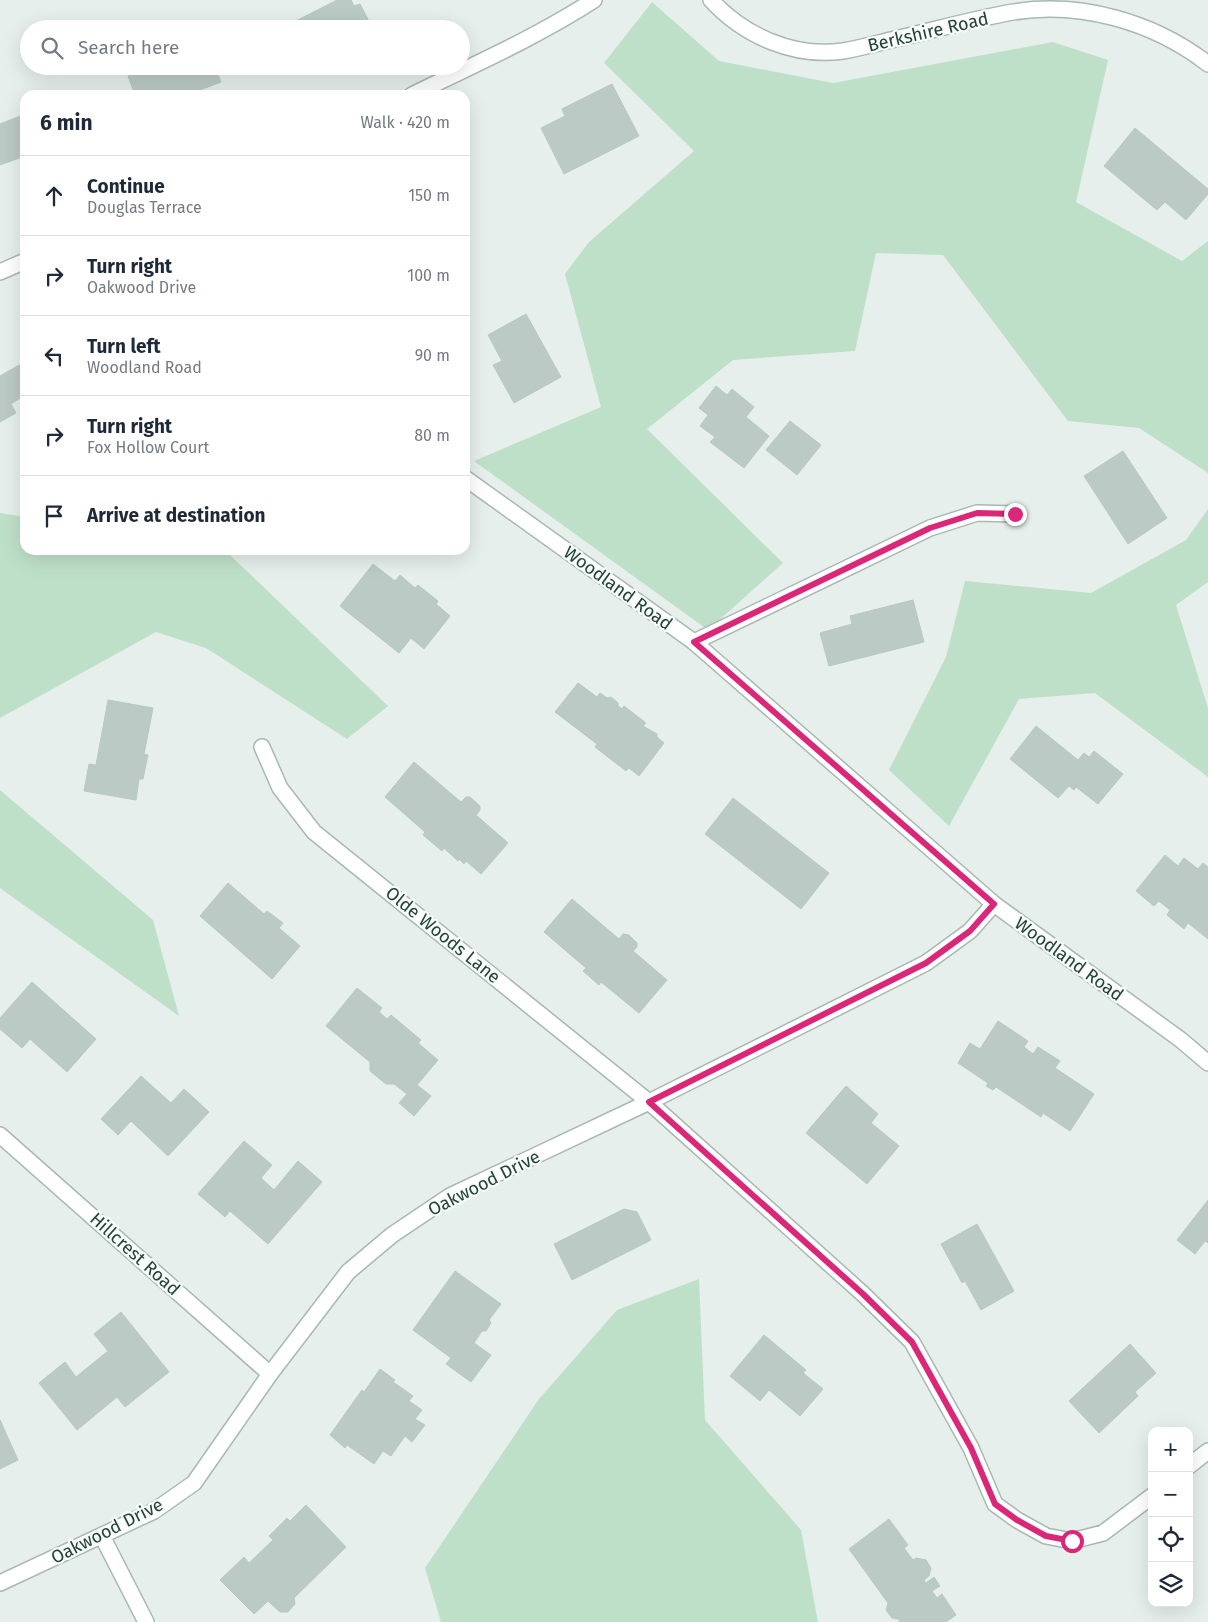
<!DOCTYPE html>
<html lang="en">
<head>
<meta charset="utf-8">
<style>
  :root { --surface:#fff; --page:#f2f2f3; --text:#1f2937; --muted:#747a83; --line:#e0e1e3 }
  body { margin:0; font-family:"Fira Sans",sans-serif; background:var(--page); color:var(--text) }
  .controls { position:absolute; right:15px; bottom:15px; display:grid; overflow:hidden; border-radius:10px; box-shadow:0 5px 20px #0002 }
  .controls button { width:45px; height:45px; display:grid; place-items:center; padding:0; border:0; border-bottom:1px solid var(--line); background:var(--surface); color:var(--text); font:25px sans-serif }
  .stop { position:absolute; width:15px; height:15px; margin:-11px; border:4px solid #db2777; border-radius:50%; background:#fff }
  .stop.end { background:#db2777; border-color:#fff; box-shadow:0 1px 5px #0008 }
  .list { margin:0; padding:0; list-style:none }
  h2 { display:flex; justify-content:space-between; align-items:center; height:65px; margin:0; padding:0 20px; font-size:21px }
  h2 small { font-size:16px; font-weight:400; color:var(--muted) }
  .list li { display:grid; grid-template-columns:32px 1fr auto; gap:15px; align-items:center; box-sizing:border-box; height:80px; padding:0 20px; border-top:1px solid var(--line) }
  .list b { display:block; font-size:19px; white-space:nowrap }
  .list p { margin:0; font-size:16px; white-space:nowrap; color:var(--muted) }
  .list em { font-size:16px; font-style:normal; color:var(--muted) }
  .icon { flex:none; width:28px; height:28px; fill:none; stroke:currentColor; stroke-width:2; stroke-linecap:round; stroke-linejoin:round }
  .map { position:relative; flex:none; width:1208px; height:1622px; overflow:hidden }
  .search { position:absolute; background:var(--surface); box-shadow:0 5px 20px #0002; left:20px; top:20px; width:450px; height:55px; display:flex; align-items:center; gap:12px; box-sizing:border-box; padding:0 18px; border-radius:28px; color:var(--muted); font-size:19px }
  .panel { position:absolute; background:var(--surface); box-shadow:0 5px 20px #0002; left:20px; top:90px; width:450px; height:465px; border-radius:15px }
  .map>svg:first-child { display:block }
  .green { fill:#bfe0c8 }
  .building { fill:#bbcac4; stroke:#b8c9c2 }
  .lines { fill:none; stroke-linecap:round; stroke-linejoin:round }
  .minor-casing { stroke:#a8b8b2; stroke-width:18 }
  .minor { stroke:#fff; stroke-width:15 }
  .route { stroke:#db2777; stroke-width:6 }
  .labels { text-anchor:middle; dominant-baseline:central; stroke-width:4.5; stroke-linejoin:round; paint-order:stroke }
  .street-label { font-size:18px; fill:#24423a; stroke:#f7fbf9 }
</style>
</head>
<body>
<div class="map">
<svg width="1208" height="1622" viewBox="0 0 1208 1622">
  <rect width="100%" height="100%" fill="#e6efeb"/>
  <g class="green">
    <path d="M652,2l67,59 114,22 220,-41 55,18 -32,142 106,59 26,-20v232l-69,-45 -71,-7 -125,-166 -67,-2 -21,98 -122,9 -86,69 136,134 -75,67 -234,-169 127,-54 -36,-133 24,-32 105,-91 -90,-88z"/>
    <path d="M1208,509v73l-32,23 32,103v69l-113,-84 -76,6 -70,127 -60,-56 57,-113 19,-76 126,12 95,-53z"/>
    <path d="M0,513l25,4v33h203l2,5 158,151 -41,33 -141,-91 -50,-16 -156,86z"/>
    <path d="M0,790l153,130 26,96 -179,-128z"/>
    <path d="M699,1279l6,141 96,110 17,92h-377l-16,-54 114,-169 78,-89z"/>
  </g>
  <g class="building">
    <path d="M337,0h14l3,6 6,-2 13,25h-93z"/>
    <path d="M153,66h62l6,16 -34,13h-52l-7,-19z"/>
    <path d="M612,84l27,52 -75,38 -23,-46 24,-12 -3,-7z"/>
    <path d="M25,114v42l-25,9v-41z"/>
    <path d="M1135,128l73,61v5l-22,26 -21,-18 -8,8 -53,-44z"/>
    <path d="M526,314l35,63 -47,26 -21,-38 9,-4 -14,-26z"/>
    <path d="M19,365l6,11v19l-14,9 5,9 -16,9v-46z"/>
    <path d="M716,386l11,9 5,-6 22,18 -8,10 23,19 -25,32 -34,-26 5,-5 -15,-11 8,-11 -9,-7z"/>
    <path d="M790,421l31,24 -24,30 -31,-25z"/>
    <path d="M1123,451l44,67 -39,26 -44,-68z"/>
    <path d="M373,564l22,17 5,-6 15,13 3,-3 20,16 -2,3 14,12 -26,33 -13,-11 -12,15 -59,-47z"/>
    <path d="M913,600l11,42 -95,24 -9,-33 32,-9 -2,-8z"/>
    <path d="M578,683l19,14 3,-4 7,5 4,-1 7,6v3l4,3 2,-3 22,17 -3,3 14,8v3l7,6 -25,33 -10,-8 -3,3 -31,-24 2,-3 -42,-32z"/>
    <path d="M108,700l45,8 -9,46 4,1 -5,24h-4l-3,21 -52,-9 5,-27 7,1z"/>
    <path d="M1036,726l42,34 6,-7 5,4 5,-6 29,23 -25,30 -22,-17 -2,3 -5,-4 -11,12 -48,-39z"/>
    <path d="M414,762l47,40 5,-5h4l10,9v4l-4,5 32,28 -27,31 -15,-13 -2,3 -5,-5 -1,2 -14,-13 -2,3 -19,-16 2,-3 -40,-35z"/>
    <path d="M733,798l96,75 -28,36 -96,-75z"/>
    <path d="M1165,855l13,11 6,-8 14,11 5,-6 5,4v72l-20,-16 -4,6 -17,-14 3,-5 -11,-9 -5,5 -18,-15z"/>
    <path d="M228,883l36,31 3,-3 16,12 -4,5 21,18 -28,33 -72,-63z"/>
    <path d="M572,899l47,40 4,-5 6,1 8,8v4l-4,4 34,29 -28,33 -38,-31 -2,3 -16,-14 3,-3 -42,-36z"/>
    <path d="M32,982l64,57 -29,33 -37,-33 -8,9 -22,-19v-11z"/>
    <path d="M357,988l25,20 -3,4 8,7 4,-4 30,25 -3,3 20,17 -21,25 14,11 -17,20 -15,-13 8,-9 -13,-10h-8l-16,-13v-9l-44,-36z"/>
    <path d="M998,1021l30,20 -4,6 9,7 5,-7 22,14 -5,7 39,26 -24,37 -27,-18 -2,4 -45,-30 -3,3 -7,-4 2,-3 -30,-20 12,-20 10,6z"/>
    <path d="M141,1076l30,27 13,-14 25,23 -41,44 -37,-35 -13,14 -17,-16z"/>
    <path d="M846,1086l32,28 -7,9 28,23 -32,38 -61,-51z"/>
    <path d="M244,1141l28,24 -11,13 13,12 24,-29 24,21 -54,62 -38,-33 -5,6 -27,-23z"/>
    <path d="M1208,1200v43l-3,-2 -10,13 -18,-14z"/>
    <path d="M624,1209l13,3 14,28 -79,40 -18,-36z"/>
    <path d="M977,1224l37,67 -33,19 -16,-29 -3,2 -21,-39z"/>
    <path d="M455,1271l46,33 -12,16 2,3 -5,8h-4l-8,12 17,12 -20,27 -25,-18 5,-6 -38,-28z"/>
    <path d="M121,1312l48,60 -44,35 -8,-10 -40,33 -38,-47 26,-21 11,15 32,-26 -14,-17z"/>
    <path d="M764,1335l42,35 -3,3 20,16 -23,27 -31,-26 -9,11 -30,-25z"/>
    <path d="M1130,1344l26,29 -21,19 3,4 -39,37 -30,-32z"/>
    <path d="M380,1369l15,11 -2,2 20,14 -4,5 13,9 -7,9 10,6 -13,17 -7,-6 -14,20 -8,-5 -9,13 -27,-19 -2,3 -15,-13 32,-45 2,2z"/>
    <path d="M0,1420l18,40 -18,9z"/>
    <path d="M306,1505l40,42 -52,51 1,6 -7,8h-8l-12,-11 -14,13 -34,-34 24,-23 5,6 24,-23 -4,-4 18,-18 3,3z"/>
    <path d="M889,1519l19,26 -4,3 9,12 3,-2 10,2 5,8 -2,8 -5,4 2,3 8,-6 6,9 -8,5 5,7 5,-4 14,21 -10,7h-46l-2,-3 -6,-1 -6,-8 2,-7 -39,-54z"/>
  </g>
  <g class="lines">
    <defs>
      <g id="minor">
        <path d="M711,0c33,36 83,58 132,51 18,-3 35,-8 52,-12 39,-9 78,-20 118,-27 68,-11 141,10 195,52"/>
        <path d="M412,95c63,-31 123,-57 182,-95"/>
        <path d="M0,272l25,-11"/>
        <path d="M465,478l229,164 300,262 187,136 27,23"/>
        <path d="M694,642l236,-114 47,-15 38,1"/>
        <path d="M262,747l18,41 34,44 335,270 214,192 49,48 59,106 24,56 22,16 29,16 26,5 31,-8 49,-37"/>
        <path d="M0,1135l270,239"/>
        <path d="M1189,1466l19,-15"/>
        <path d="M102,1536l44,86"/>
        <path d="M0,1583l154,-72 40,-28 76,-109 78,-102 44,-37 58,-39 199,-94 277,-139 44,-32 24,-27"/>
      </g>
    </defs>
    <use href="#minor" class="minor-casing"/>
    <use href="#minor" class="minor"/>
  </g>
  <g class="lines">
    <path class="route" d="M1015,514l-38,-1 -47,15 -236,114 300,262 -24,27 -44,32 -277,139 214,192 49,48 59,106 24,56 22,16 29,16 26,5"/>
  </g>
  <g class="labels">
    <g class="street-label">
      <text transform="translate(928 32) rotate(-13)">Berkshire Road</text>
      <text transform="translate(618 588) rotate(36)">Woodland Road</text>
      <text transform="translate(443 935) rotate(39)">Olde Woods Lane</text>
      <text transform="translate(1069 959) rotate(36)">Woodland Road</text>
      <text transform="translate(484 1183) rotate(-27)">Oakwood Drive</text>
      <text transform="translate(135 1254) rotate(42)">Hillcrest Road</text>
      <text transform="translate(107 1531) rotate(-27)">Oakwood Drive</text>
    </g>
  </g>
</svg>
<div class="controls">
<button>+</button>
<button>−</button>
<button><svg class="icon" aria-label="locate" viewBox="0 0 24 24"><circle cx="12" cy="12" r="6"/><path d="M12 2v4M12 18v4M2 12h4M18 12h4"/></svg></button>
<button><svg class="icon" aria-label="layers" viewBox="0 0 24 24"><path d="M12 4l9 5-9 5-9-5zM3 14l9 5 9-5"/></svg></button>
</div>
<div class="stop" style="left:1072px;top:1541px"></div>
<div class="stop end" style="left:1015px;top:514px"></div>
<div class="search"><svg class="icon" aria-label="search" viewBox="0 0 24 24"><circle cx="10" cy="10" r="6"/><path d="M15 15l6 6"/></svg>Search here</div>
<section class="panel">
<h2>6 min<small>Walk · 420 m</small></h2>
<ul class="list">
<li><svg class="icon" aria-label="ahead" viewBox="0 0 24 24"><path d="M12 20V5M6 11l6-6 6 6"/></svg><div><b>Continue</b><p>Douglas Terrace</p></div><em>150 m</em></li>
<li><svg class="icon" aria-label="right" viewBox="0 0 24 24"><path d="M7 20v-9h11M14 6l5 5-5 5"/></svg><div><b>Turn right</b><p>Oakwood Drive</p></div><em>100 m</em></li>
<li><svg class="icon" aria-label="left" viewBox="0 0 24 24"><path d="M17 20v-9H6M10 6l-5 5 5 5"/></svg><div><b>Turn left</b><p>Woodland Road</p></div><em>90 m</em></li>
<li><svg class="icon" aria-label="right" viewBox="0 0 24 24"><path d="M7 20v-9h11M14 6l5 5-5 5"/></svg><div><b>Turn right</b><p>Fox Hollow Court</p></div><em>80 m</em></li>
<li><svg class="icon" aria-label="arrive" viewBox="0 0 24 24"><path d="M6 21V4h12l-3 4 3 4H6"/></svg><div><b>Arrive at destination</b></div></li>
</ul>
</section>
</div>
</body>
</html>
